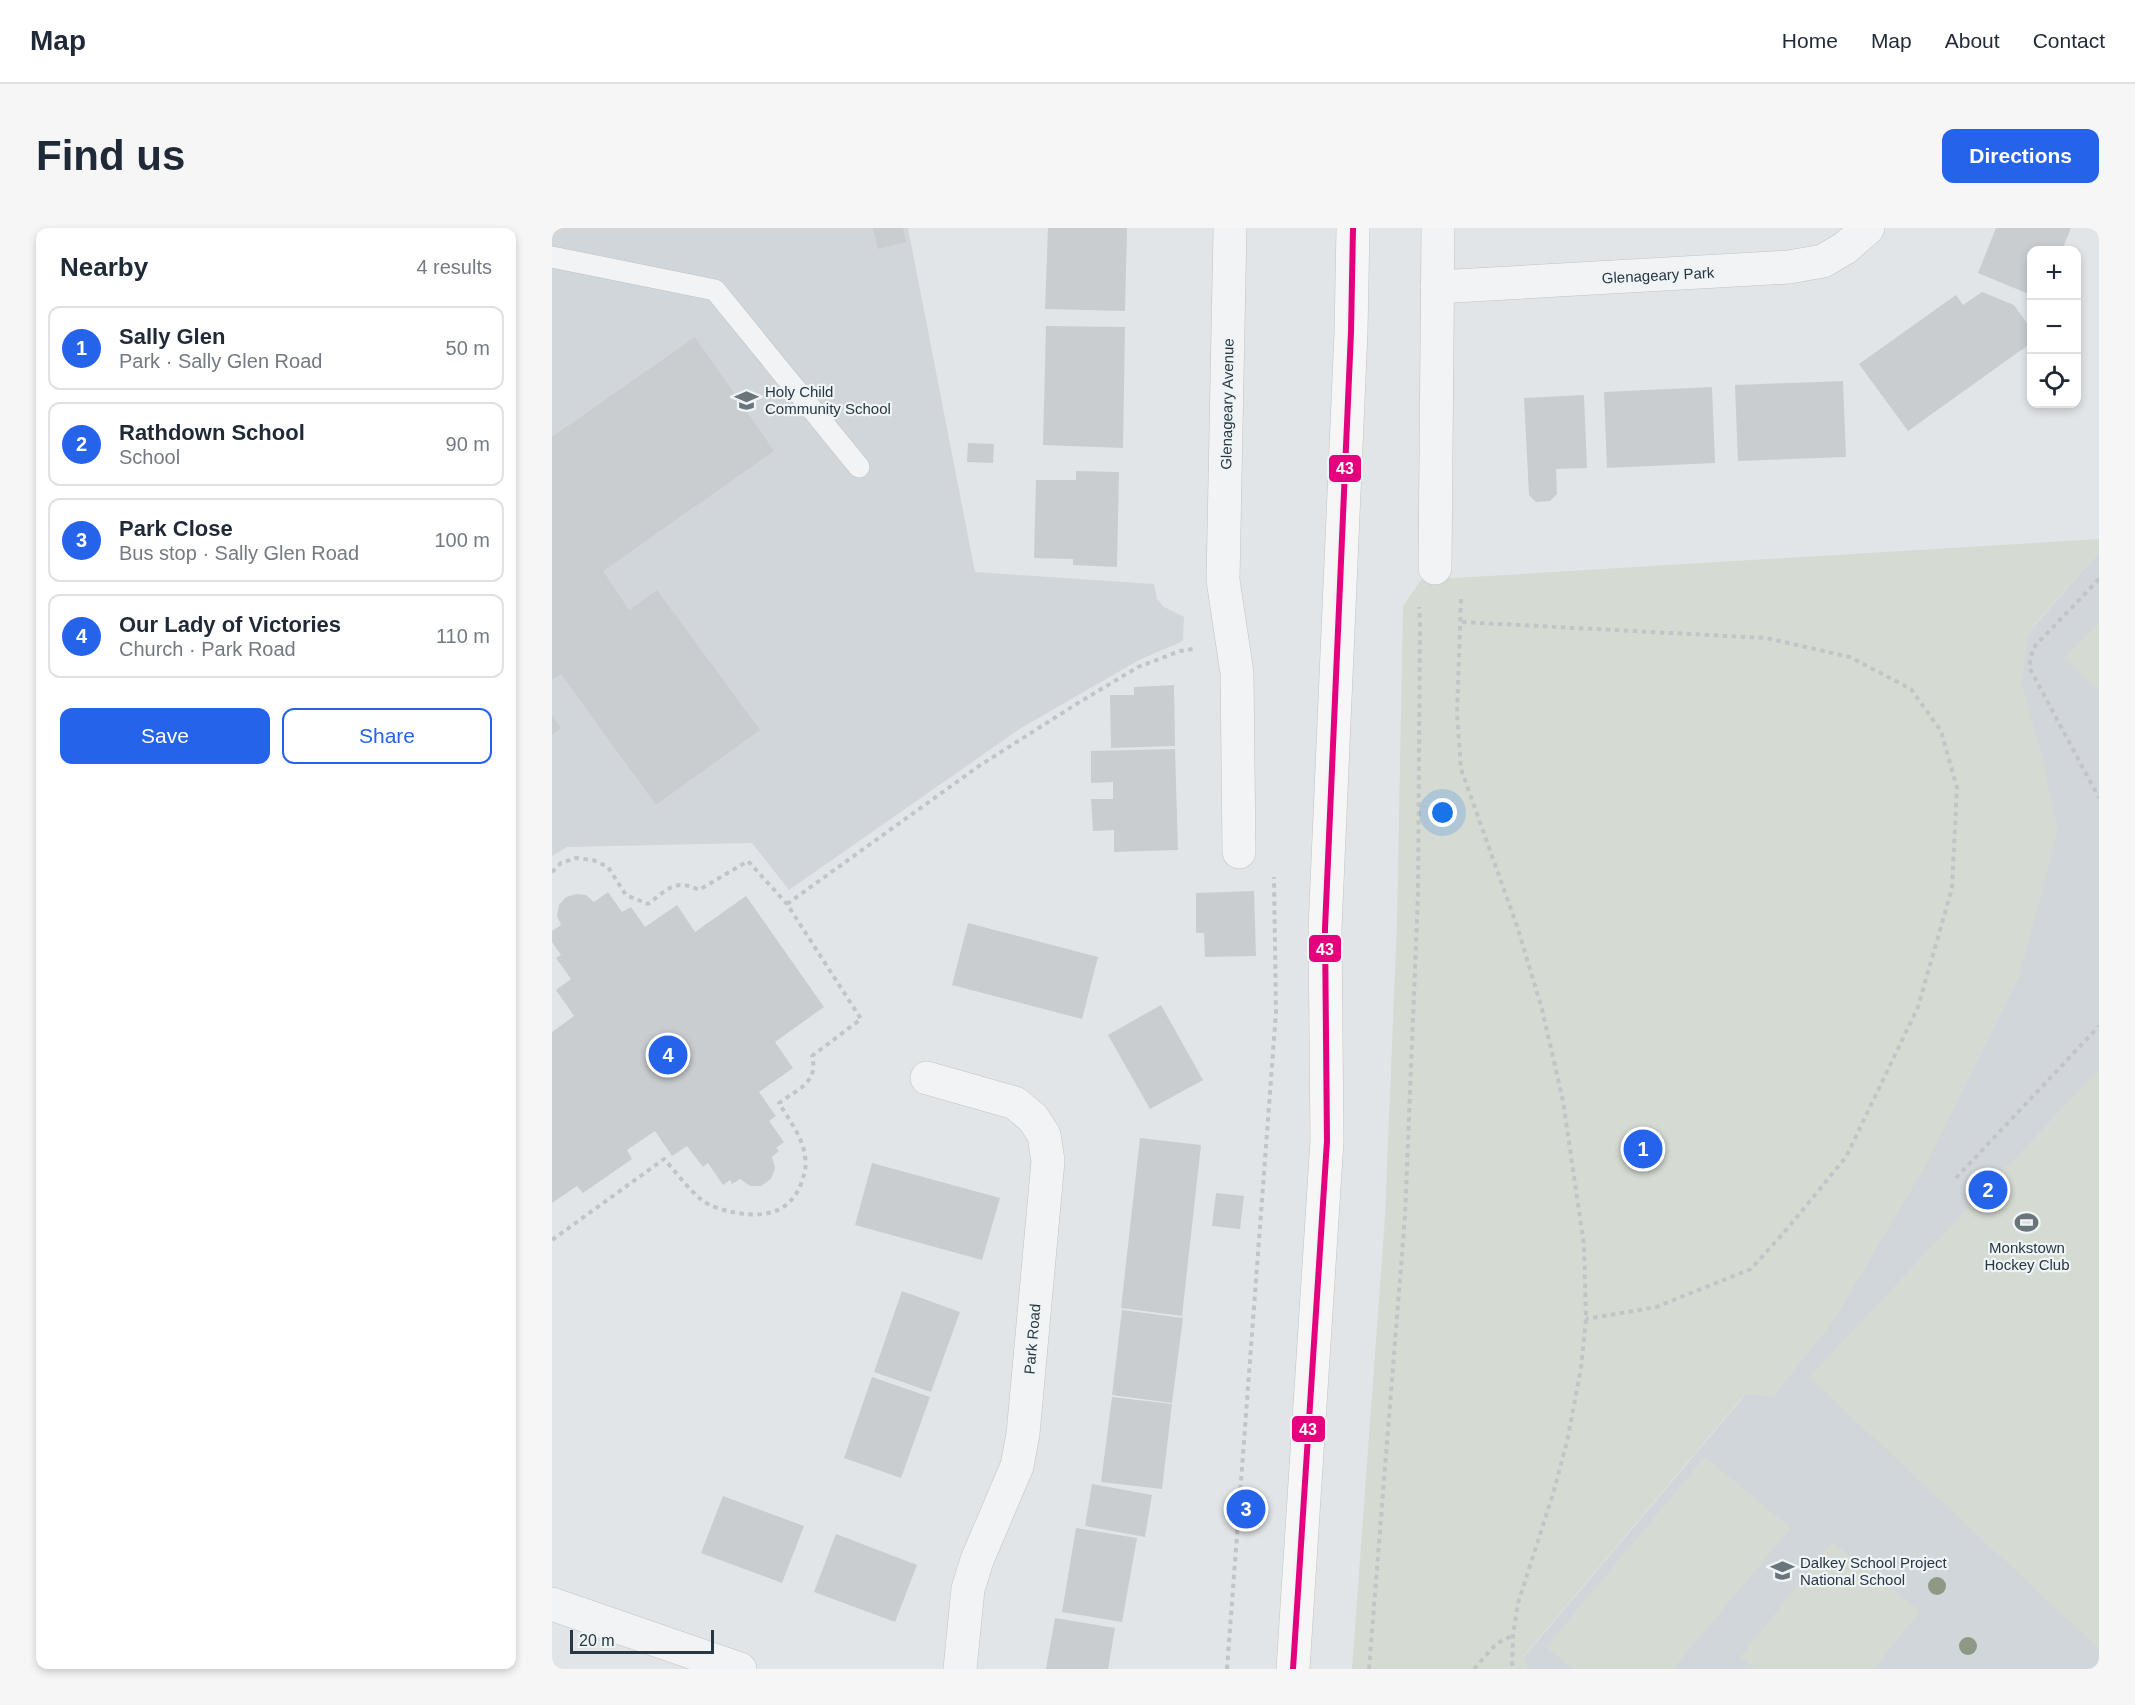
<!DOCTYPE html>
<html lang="en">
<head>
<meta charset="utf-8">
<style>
  :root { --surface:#fff; --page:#f6f6f7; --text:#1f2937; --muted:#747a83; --line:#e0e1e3; --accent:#2563eb }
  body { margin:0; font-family:Helvetica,sans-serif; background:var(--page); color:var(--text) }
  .controls { position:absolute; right:18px; top:18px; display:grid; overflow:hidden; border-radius:12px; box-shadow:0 3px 9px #0003 }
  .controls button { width:54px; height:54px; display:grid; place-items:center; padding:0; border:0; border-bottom:2px solid var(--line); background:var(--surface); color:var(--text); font:30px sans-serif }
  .scale { position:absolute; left:18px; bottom:15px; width:144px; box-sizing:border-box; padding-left:6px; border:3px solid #283741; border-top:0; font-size:16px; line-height:21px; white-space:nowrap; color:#283741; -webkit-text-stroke:4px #eff4f7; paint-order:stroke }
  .you { position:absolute; left:891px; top:585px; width:21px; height:21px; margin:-15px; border:4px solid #fff; border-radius:50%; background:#1a73e8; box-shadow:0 0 0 9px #1a73e833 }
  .badge { display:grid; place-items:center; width:39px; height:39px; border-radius:50%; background:var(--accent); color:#fff; font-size:20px; font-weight:700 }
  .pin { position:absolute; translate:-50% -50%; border:3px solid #fff; box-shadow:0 2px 6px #0006 }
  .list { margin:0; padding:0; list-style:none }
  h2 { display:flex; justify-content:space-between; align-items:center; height:78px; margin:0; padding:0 24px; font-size:26px }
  h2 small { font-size:20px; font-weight:400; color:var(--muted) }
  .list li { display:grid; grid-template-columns:39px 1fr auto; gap:18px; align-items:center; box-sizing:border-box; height:84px; margin:0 12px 12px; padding:0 12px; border:2px solid var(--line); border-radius:12px }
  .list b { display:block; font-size:22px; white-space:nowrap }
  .list p { margin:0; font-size:20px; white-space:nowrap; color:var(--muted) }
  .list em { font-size:20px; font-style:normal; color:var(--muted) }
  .actions { display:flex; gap:12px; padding:18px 24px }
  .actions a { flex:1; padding:14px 0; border:2px solid var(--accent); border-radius:12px; text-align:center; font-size:21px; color:var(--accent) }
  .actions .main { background:var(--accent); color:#fff }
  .icon { flex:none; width:33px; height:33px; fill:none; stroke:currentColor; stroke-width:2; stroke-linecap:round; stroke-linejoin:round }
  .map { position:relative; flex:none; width:1547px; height:1441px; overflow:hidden; border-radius:12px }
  header { display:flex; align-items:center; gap:36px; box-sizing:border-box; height:84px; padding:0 30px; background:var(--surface); border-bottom:2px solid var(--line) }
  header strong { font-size:28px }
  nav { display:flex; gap:33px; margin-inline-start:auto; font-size:21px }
  .intro { display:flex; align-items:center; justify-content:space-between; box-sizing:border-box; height:144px; padding:0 36px }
  h1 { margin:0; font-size:42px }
  .button { padding:15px 27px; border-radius:12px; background:var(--accent); color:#fff; font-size:21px; font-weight:700 }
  main { display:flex; gap:36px; padding:0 36px }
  aside { flex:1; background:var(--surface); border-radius:12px; box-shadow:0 3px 9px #0003 }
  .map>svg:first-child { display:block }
  .built { fill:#d0d6da }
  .green { fill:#d5dbd2 }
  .building { fill:#cacdcf }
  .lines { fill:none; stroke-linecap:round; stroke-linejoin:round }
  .service-casing { stroke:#c0c3c5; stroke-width:22 }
  .minor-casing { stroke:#c0c3c5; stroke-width:34 }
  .secondary-casing { stroke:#c0c3c5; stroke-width:34 }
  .path { stroke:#c1c5c7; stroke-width:4; stroke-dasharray:4.5 4.5; stroke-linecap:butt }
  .service { stroke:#f1f3f4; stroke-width:21 }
  .minor { stroke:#f1f3f4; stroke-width:33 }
  .secondary { stroke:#f6f6f6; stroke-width:33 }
  .bus-1-casing { stroke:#eff4f7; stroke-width:10 }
  .bus-1 { stroke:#e5007d; stroke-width:6 }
  .tree { fill:#8c9a85 }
  .labels { text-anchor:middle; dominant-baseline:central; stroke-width:4.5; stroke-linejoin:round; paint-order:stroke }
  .street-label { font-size:15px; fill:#283741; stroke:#eff4f7 }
  .poi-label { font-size:15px; fill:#283741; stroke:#eff4f7; text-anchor:start }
  .line-badge { stroke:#eff4f7; stroke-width:2 }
  .badge-label { font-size:16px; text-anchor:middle; font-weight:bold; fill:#fff }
</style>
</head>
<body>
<header>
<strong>Map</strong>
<nav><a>Home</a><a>Map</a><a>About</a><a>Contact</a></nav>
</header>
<div class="intro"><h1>Find us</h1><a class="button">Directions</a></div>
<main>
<aside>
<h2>Nearby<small>4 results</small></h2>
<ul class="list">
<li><span class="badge">1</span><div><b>Sally Glen</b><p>Park · Sally Glen Road</p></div><em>50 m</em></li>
<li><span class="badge">2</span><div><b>Rathdown School</b><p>School</p></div><em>90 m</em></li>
<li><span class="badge">3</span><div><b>Park Close</b><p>Bus stop · Sally Glen Road</p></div><em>100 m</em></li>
<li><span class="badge">4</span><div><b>Our Lady of Victories</b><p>Church · Park Road</p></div><em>110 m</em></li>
</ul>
<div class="actions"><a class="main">Save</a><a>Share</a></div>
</aside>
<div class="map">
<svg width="1547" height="1441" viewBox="0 0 1547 1441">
  <rect width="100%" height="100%" fill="#e2e5e7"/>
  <g class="built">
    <path d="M0,0h356l67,344 179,12 3,15 7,8 20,10 -1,24 -44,19 -118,68 -232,162 -37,-47 -185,4 -15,9z"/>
    <path d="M1547,324v1117h-572l-3,-12 216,-256 79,-100 194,-651z"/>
  </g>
  <g class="green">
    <path d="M1547,311v13l-65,73 -7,14 -5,47 19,67 17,78 -38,143 -94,191 -92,155 -61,77 -28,-3 -221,262 3,13h-175l33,-452 12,-296 6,-315 18,-26z"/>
    <path d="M1547,394v69l-35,-33z"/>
    <path d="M1547,841v580l-290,-272z"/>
    <path d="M1153,1229l86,71 -118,141h-101l-26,-22z"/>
    <path d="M1280,1314l88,69 -46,58h-119l-15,-12z"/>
  </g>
  <g class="building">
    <path d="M321,0h30l3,14 -28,7z"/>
    <path d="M496,0h79l-2,83 -80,-2z"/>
    <path d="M1444,0h75l-9,22h-31v45l-53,-22z"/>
    <path d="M1430,64l32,13 17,24v14l-123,88 -49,-67 97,-69 7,10z"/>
    <path d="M494,98l79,1 -2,121 -80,-3z"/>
    <path d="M143,109l79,114 -171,120 26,39 28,-20 103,140 -104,75 -95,-131 -9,6v-243z"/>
    <path d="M1291,153l3,76 -108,4 -3,-76z"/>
    <path d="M1160,159l3,76 -108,5 -3,-76z"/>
    <path d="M1032,167l3,73 -31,1 1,25 -7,7 -14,1 -7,-7 -5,-97z"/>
    <path d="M416,215l26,1 -1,19 -26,-1z"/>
    <path d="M524,243l43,1 -2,95 -44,-2v-6l-39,-1 2,-78h40z"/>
    <path d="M622,457l1,61 -64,2 -1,-53h24v-8z"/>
    <path d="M0,487l9,13 -9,7z"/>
    <path d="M623,521l3,101 -64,2v-22l-21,1 -2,-32h22v-17l-22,1v-32z"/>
    <path d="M702,663l2,65 -51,1 -1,-24h-8v-40z"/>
    <path d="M56,664l14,20 9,-5 14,20 32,-22 18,27 51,-36 78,111 -49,35 18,26 -34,24 17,24 -7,5 15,21 -8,6 3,3 -7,6 3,11 -4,11 -10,7h-11l-10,-7 -8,5 -2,-4 -7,5 -15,-22 -5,4 -16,-21 -15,10 -17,-25 -28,19 5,9 -49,34 -6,-7 -25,17v-171l22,-16 -18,-26 15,-11 -15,-21 5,-3 -9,-13v-11l9,-6 -4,-9 2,-11 7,-8 10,-3 10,1 8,7z"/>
    <path d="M416,695l130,34 -16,62 -130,-34z"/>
    <path d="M609,777l42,75 -53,29 -42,-74z"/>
    <path d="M588,910l61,7 -19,171 -61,-8z"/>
    <path d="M320,935l128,35 -18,62 -127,-35z"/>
    <path d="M664,965l28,3 -4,33 -28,-3z"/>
    <path d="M350,1063l58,21 -29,80 -57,-20z"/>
    <path d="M570,1082l61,8 -11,85 -60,-8z"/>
    <path d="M320,1149l58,20 -29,81 -57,-20z"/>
    <path d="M560,1169l60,7 -10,85 -61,-7z"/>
    <path d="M540,1256l60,11 -7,42 -60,-11z"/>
    <path d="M171,1268l81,30 -22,57 -81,-30z"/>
    <path d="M524,1300l61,10 -15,84 -60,-10z"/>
    <path d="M284,1306l81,31 -22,57 -81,-30z"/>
    <path d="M503,1390l60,10 -7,41h-62z"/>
  </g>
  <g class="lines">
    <defs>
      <path id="service" d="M0,29l163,33 144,177"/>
      <g id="minor">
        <path d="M678,0l-7,352 14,93 2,179"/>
        <path d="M885,59l352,-20 34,-6 22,-13 23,-20"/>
        <path d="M883,340l3,-340"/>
        <path d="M375,850l88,25 18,15 11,17 4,26 -25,273 -6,32 -40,94 -9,29 -8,80"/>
        <path d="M0,1376l188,65"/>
      </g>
      <path id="secondary" d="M741,1441l34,-528 -2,-212 26,-597 2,-104"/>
    </defs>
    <use href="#service" class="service-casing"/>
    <use href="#minor" class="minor-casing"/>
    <use href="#secondary" class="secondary-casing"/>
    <g class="path">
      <path d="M1547,351l-66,69 -4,19 70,131"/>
      <path d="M909,371l-4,115 4,55 56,157 25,83 21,92 21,144 2,74 -5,49 -14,74 -14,52 -35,109 -5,32 -1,34"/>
      <path d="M910,394l304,16 84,19 61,32 30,42 16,57 -5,100 -34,119 -72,150 -59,72 -36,40 -95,38 -70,12"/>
      <path d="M0,644l9,-9 15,-5 17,2 15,7 18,28 22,9c19,-14 27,-26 51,-14l49,-29 39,43 74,115 -49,37c7,26 -14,33 -33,47 10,17 24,34 26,54 2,9 -1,18 -4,27 -12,31 -40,34 -69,28 -10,-2 -23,-6 -30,-12 -14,-11 -26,-28 -38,-41l-112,81"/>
      <path d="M235,676l192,-138 99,-63 60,-36 42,-16 13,-2"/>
      <path d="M1404,950l143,-152"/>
      <path d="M675,1441l49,-657 -2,-135"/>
      <path d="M817,1441l36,-453 13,-321 2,-273 -1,-15"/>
      <path d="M922,1441l22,-25 17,-9"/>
    </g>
    <use href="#service" class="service"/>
    <use href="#minor" class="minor"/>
    <use href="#secondary" class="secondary"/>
    <defs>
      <path id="bus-1" d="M741,1441l34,-528 -2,-212 26,-597 2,-104"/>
    </defs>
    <use href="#bus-1" class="bus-1-casing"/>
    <use href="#bus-1" class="bus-1"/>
  </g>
  <g class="tree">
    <circle cx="1385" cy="1358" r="9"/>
    <circle cx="1416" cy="1418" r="9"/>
  </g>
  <defs>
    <symbol id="school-bare" viewBox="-9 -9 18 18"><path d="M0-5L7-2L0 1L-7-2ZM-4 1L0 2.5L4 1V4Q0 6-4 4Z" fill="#69747b" stroke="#eff4f7" stroke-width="2.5" paint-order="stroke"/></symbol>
    <symbol id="stadium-bare" viewBox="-9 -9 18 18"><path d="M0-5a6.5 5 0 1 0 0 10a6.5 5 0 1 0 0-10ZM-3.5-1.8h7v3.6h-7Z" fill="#69747b" stroke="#eff4f7" stroke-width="2.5" paint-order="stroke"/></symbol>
  </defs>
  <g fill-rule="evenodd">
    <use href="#school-bare" x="178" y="156" width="33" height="33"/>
    <use href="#stadium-bare" x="1458" y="978" width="33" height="33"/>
    <use href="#school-bare" x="1214" y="1326" width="33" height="33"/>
  </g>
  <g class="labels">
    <g class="street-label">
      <text transform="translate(1106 47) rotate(-3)">Glenageary Park</text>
      <text transform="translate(675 176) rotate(-89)">Glenageary Avenue</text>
      <text transform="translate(480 1111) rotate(-85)">Park Road</text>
    </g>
    <g class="poi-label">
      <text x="213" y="163">Holy Child<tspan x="213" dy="17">Community School</tspan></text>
      <text x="1475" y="1019" text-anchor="middle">Monkstown<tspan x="1475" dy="17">Hockey Club</tspan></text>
      <text x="1248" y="1334">Dalkey School Project<tspan x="1248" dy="17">National School</tspan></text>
    </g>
  </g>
  <g class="line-badge">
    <rect x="776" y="226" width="34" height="29" rx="6" fill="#e5007d"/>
    <rect x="756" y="706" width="34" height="29" rx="6" fill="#e5007d"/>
    <rect x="739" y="1187" width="35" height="28" rx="6" fill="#e5007d"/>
  </g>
  <g class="badge-label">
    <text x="793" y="246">43</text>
    <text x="773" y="727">43</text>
    <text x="756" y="1207">43</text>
  </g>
</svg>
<div class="controls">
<button>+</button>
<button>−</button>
<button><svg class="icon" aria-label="locate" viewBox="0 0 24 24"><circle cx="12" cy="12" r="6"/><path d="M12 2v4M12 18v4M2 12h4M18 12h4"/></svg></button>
</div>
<div class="scale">20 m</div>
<div class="you"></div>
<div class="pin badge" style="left:1091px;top:921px">1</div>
<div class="pin badge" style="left:1436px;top:962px">2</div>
<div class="pin badge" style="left:694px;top:1281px">3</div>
<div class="pin badge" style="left:116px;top:827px">4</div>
</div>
</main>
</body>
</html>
